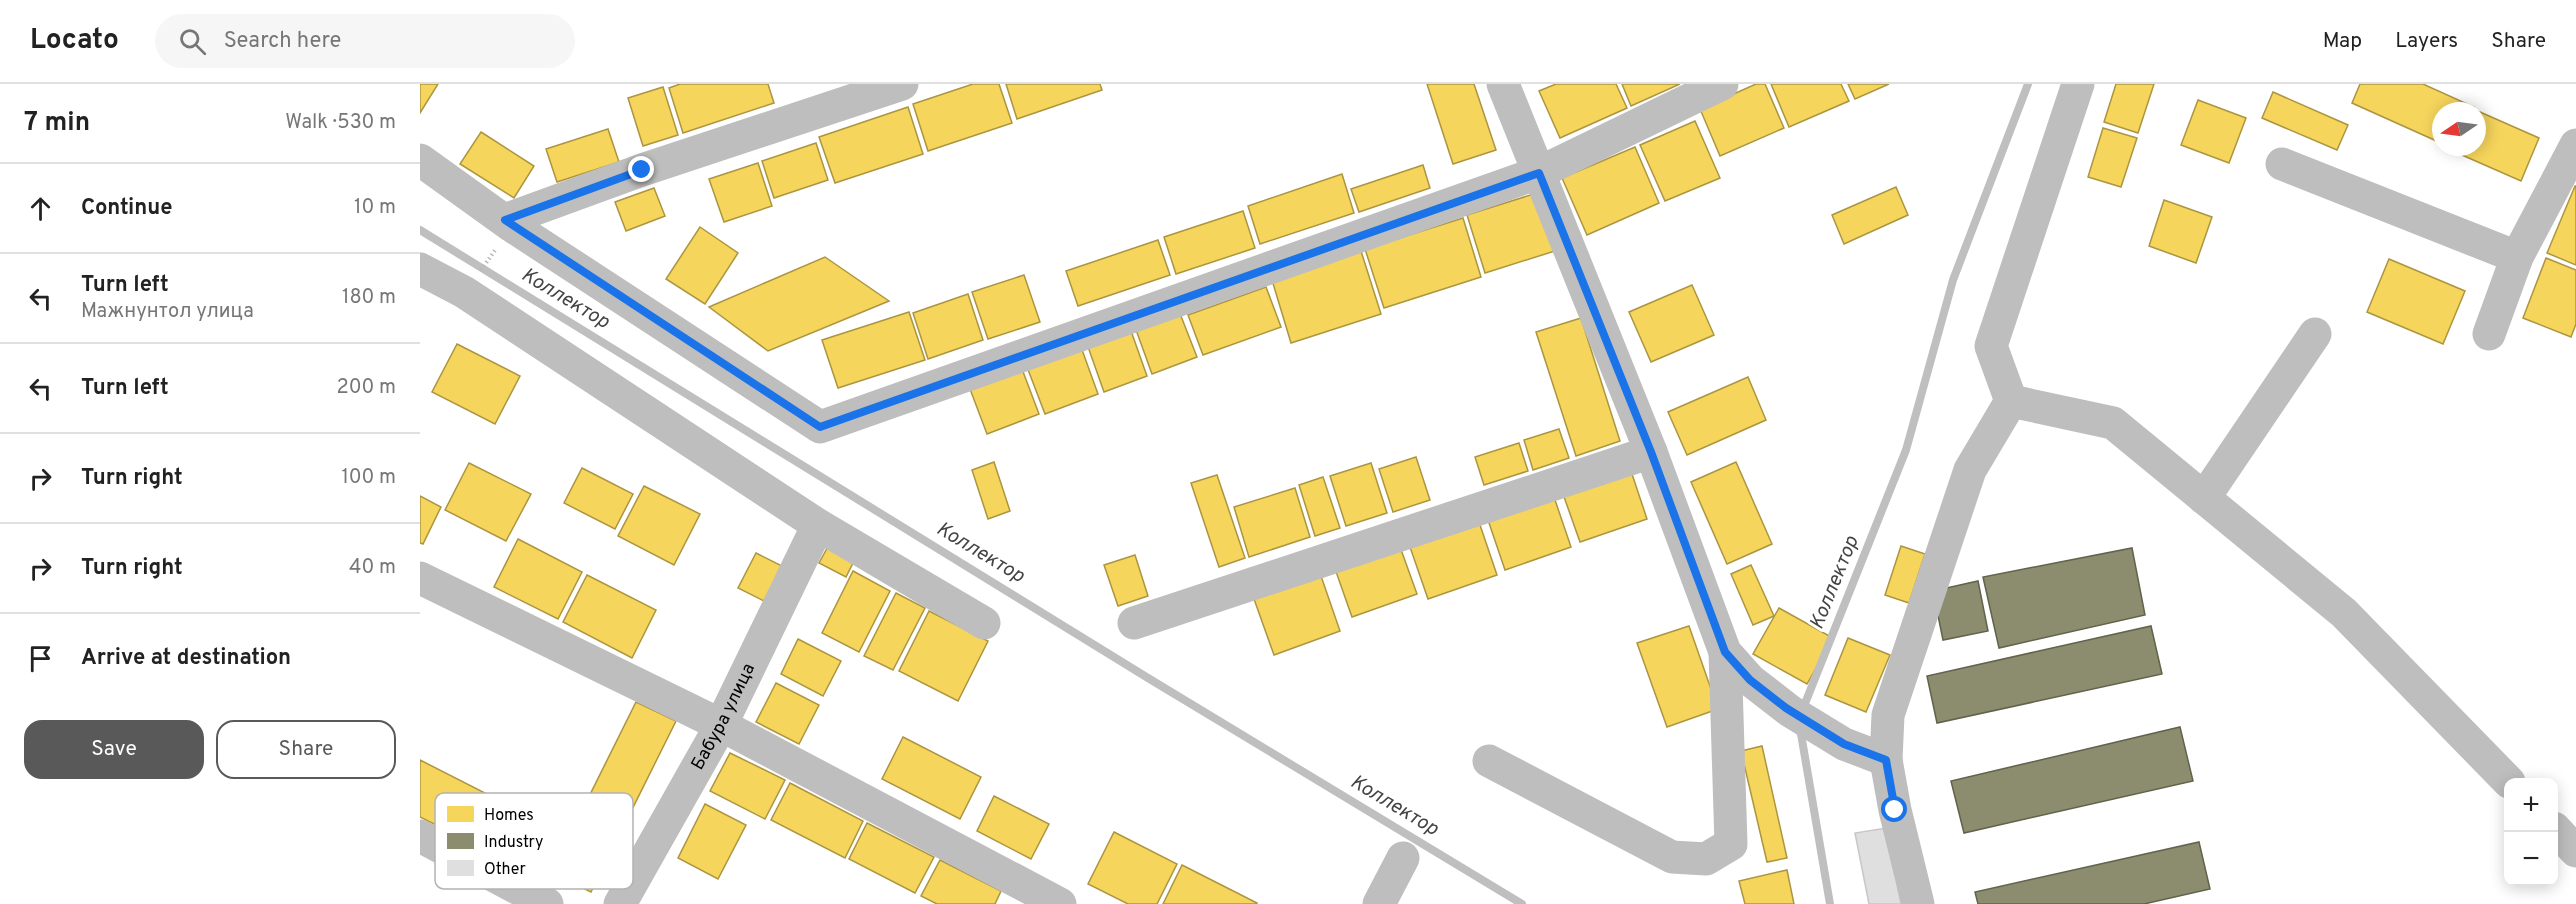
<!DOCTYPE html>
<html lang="en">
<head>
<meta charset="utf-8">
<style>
  :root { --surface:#fff; --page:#f6f6f6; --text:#222; --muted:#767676; --line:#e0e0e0; --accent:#595959 }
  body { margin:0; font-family:Overpass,sans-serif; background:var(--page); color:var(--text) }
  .controls { position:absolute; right:18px; bottom:18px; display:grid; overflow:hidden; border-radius:12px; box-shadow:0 3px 15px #0003 }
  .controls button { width:54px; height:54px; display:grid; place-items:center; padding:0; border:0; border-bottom:2px solid var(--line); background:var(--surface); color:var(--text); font:30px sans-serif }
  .compass { position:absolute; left:2012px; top:18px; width:54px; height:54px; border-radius:50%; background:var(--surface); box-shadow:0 3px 15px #0003; rotate:257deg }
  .stop { position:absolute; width:18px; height:18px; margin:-14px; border:4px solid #1a73e8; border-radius:50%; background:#fff }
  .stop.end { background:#1a73e8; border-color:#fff; box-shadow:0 2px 6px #0008 }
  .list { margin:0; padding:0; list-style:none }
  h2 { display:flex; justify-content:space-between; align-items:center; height:78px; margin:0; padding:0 24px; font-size:26px }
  h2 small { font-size:20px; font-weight:400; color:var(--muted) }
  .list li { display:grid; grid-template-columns:39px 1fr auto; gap:18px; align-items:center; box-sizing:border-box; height:90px; padding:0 24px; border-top:2px solid var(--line) }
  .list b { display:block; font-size:22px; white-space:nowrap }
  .list p { margin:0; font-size:20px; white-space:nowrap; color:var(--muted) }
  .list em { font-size:20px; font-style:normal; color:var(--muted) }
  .actions { display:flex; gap:12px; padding:18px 24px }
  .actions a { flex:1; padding:14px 0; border:2px solid var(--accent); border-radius:18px; text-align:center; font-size:21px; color:var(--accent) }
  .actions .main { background:var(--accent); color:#fff }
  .icon { flex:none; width:33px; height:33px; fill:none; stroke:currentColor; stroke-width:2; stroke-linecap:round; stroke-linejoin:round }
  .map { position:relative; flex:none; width:2156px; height:820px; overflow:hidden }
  header { display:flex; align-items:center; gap:36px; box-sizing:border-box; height:84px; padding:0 30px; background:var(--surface); border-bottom:2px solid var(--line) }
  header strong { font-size:28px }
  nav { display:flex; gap:33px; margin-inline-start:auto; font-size:21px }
  .search { width:420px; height:54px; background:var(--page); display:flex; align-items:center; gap:15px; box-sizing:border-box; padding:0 21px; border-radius:33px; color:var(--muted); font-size:22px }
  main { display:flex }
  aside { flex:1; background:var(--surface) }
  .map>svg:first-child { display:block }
  .homes { fill:#f6d55c; stroke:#ac9540; stroke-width:1.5 }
  .industry { fill:#8c8c6e; stroke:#62624d; stroke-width:1.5 }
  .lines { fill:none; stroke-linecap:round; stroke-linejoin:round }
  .stream { stroke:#bfbfbf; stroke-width:8 }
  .building { fill:#dfdfdf; stroke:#c7c7c7; stroke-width:1.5 }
  .path { stroke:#b9b9b9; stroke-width:4; stroke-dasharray:1.5 3; stroke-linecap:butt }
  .minor { stroke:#bebebe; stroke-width:33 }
  .route { stroke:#1a73e8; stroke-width:8 }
  .labels { text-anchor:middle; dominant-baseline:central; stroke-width:6; stroke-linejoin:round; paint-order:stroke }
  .street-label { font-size:18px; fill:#000; stroke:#fff }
  .water-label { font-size:20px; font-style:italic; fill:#444; stroke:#fff }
  .key { fill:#fff; stroke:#b2b2b2; stroke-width:1.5 }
  .key-label { font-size:16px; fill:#000 }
</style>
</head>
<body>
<header>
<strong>Locato</strong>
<div class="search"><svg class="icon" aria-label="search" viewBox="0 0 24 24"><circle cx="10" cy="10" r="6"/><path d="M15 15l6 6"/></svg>Search here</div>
<nav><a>Map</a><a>Layers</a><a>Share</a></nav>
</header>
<main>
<aside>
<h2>7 min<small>Walk · 530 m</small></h2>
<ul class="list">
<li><svg class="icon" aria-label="ahead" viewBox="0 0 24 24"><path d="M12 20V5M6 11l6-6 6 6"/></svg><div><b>Continue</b></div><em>10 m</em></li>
<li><svg class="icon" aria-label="left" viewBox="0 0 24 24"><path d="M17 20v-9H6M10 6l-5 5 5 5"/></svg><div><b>Turn left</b><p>Мажнунтол улица</p></div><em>180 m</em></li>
<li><svg class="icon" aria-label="left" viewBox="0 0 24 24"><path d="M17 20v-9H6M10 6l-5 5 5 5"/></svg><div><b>Turn left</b></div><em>200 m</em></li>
<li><svg class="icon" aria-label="right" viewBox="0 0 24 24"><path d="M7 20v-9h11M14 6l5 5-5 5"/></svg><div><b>Turn right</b></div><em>100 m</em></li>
<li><svg class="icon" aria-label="right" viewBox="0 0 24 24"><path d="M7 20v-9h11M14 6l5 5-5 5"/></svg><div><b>Turn right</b></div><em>40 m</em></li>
<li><svg class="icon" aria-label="arrive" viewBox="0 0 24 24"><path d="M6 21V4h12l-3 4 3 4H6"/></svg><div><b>Arrive at destination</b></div></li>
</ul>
<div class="actions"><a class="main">Save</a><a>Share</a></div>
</aside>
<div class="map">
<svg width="2156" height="820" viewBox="0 0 2156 820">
  <rect width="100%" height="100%" fill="#fff"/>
  <g class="homes">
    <path d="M0,0h18l-18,29z"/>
    <path d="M260,0h88l6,19 -91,30 -14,-45z"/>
    <path d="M553,0h26l13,39 -84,28 -15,-47z"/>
    <path d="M586,0h94l2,6 -85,29z"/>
    <path d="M1007,0h47l22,66 -43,14z"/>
    <path d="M1136,0h60l11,24 -67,30 -21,-47z"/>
    <path d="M1202,0h58l-49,22z"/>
    <path d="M1336,0h9l19,44 -64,28 -20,-47z"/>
    <path d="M1351,0h70l8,17 -60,26z"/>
    <path d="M1428,0h41l-34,15z"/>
    <path d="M1696,0h38l-16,49 -34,-11z"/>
    <path d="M1940,0h63l51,23 -2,4h-31v32l-89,-40z"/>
    <path d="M243,3l15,48 -35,11 -15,-48z"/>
    <path d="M1853,8l75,33 -11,25 -75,-32z"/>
    <path d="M1778,16l48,18 -17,45 -48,-18z"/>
    <path d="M488,23l15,47 -88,29 -16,-46z"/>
    <path d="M2060,28l59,26 -18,43 -59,-26 3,-8h12v-28z"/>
    <path d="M1275,37l25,57 -55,23 -25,-56z"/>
    <path d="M1683,44l34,10 -16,49 -33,-10z"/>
    <path d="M188,45l11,33 -62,20 -11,-33z"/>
    <path d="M61,48l53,34 -20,32 -54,-34z"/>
    <path d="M396,59l12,37 -54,18 -12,-37z"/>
    <path d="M1215,63l24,56 -72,32 -25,-57z"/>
    <path d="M338,79l14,43 -48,16 -15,-43z"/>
    <path d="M1003,81l7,23 -71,24 -8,-23z"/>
    <path d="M922,90l12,39 -94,31 -12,-38z"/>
    <path d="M2155,102h1v79l-29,-12z"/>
    <path d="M1476,103l12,28 -64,29 -12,-29z"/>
    <path d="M234,104l11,28 -39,15 -11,-29z"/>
    <path d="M1120,108l18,58 -73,23 -18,-58z"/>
    <path d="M1744,116l48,17 -16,46 -47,-17z"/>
    <path d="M823,127l12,37 -79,26 -12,-37z"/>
    <path d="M1043,134l18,59 -97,31 -19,-59z"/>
    <path d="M280,143l38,26 -33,51 -39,-25z"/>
    <path d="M738,156l12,35 -92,31 -12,-35z"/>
    <path d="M941,167l20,63 -90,29 -19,-63z"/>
    <path d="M405,173l64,44 -121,50 -59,-44z"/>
    <path d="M2126,174l30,12v54l-5,13 -48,-19z"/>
    <path d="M1969,175l76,32 -22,53 -76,-32z"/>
    <path d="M604,191l16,47 -52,17 -16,-47z"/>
    <path d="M1272,201l22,50 -63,27 -22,-50z"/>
    <path d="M846,203l15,40 -78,28 -15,-40z"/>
    <path d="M548,210l15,46 -55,19 -15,-46z"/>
    <path d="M759,227l18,46 -45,17 -17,-47z"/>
    <path d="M489,228l16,48 -87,28 -16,-48z"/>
    <path d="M1161,234l39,123 -44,15 -40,-124z"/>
    <path d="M710,244l17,48 -43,16 -17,-48z"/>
    <path d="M37,260l63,32 -25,48 -63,-32z"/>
    <path d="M661,263l17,47 -53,20 -18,-47z"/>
    <path d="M602,285l17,45 -52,20 -17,-45z"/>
    <path d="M1328,293l18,43 -79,35 -19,-43z"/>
    <path d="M1139,345l10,29 -36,12 -9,-30z"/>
    <path d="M1099,359l9,28 -44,14 -9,-28z"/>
    <path d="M996,373l14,43 -37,12 -14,-43z"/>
    <path d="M574,378l16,49 -22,8 -16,-49z"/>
    <path d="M1316,378l36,82 -45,20 -36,-82z"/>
    <path d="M49,379l62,31 -25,47 -61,-31z"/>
    <path d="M951,379l16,50 -41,13 -16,-50z"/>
    <path d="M162,384l51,26 -18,35 -51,-26z"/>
    <path d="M1211,387l16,48 -67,23 -17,-48z"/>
    <path d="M797,391l28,83 -26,9 -28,-84z"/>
    <path d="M903,393l17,51 -25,8 -16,-51z"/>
    <path d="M224,402l56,28 -26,51 -56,-29z"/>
    <path d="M875,404l15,49 -61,20 -15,-50z"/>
    <path d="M0,412l21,11 -18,37 -3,-1z"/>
    <path d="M1134,413l17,50 -66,23 -17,-50z"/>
    <path d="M1059,438l18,53 -69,24 -18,-52z"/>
    <path d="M98,455l64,33 -24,47 -64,-32z"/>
    <path d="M411,457l26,14 -11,22 -27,-14z"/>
    <path d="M979,460l18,50 -65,23 -18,-51z"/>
    <path d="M1481,462l24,8 -16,49 -24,-8z"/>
    <path d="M336,469l26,13 -18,35 -26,-13z"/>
    <path d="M715,471l13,41 -30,10 -14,-41z"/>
    <path d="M1331,481l23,51 -21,9 -22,-51z"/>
    <path d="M433,487l37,20 -31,61 -37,-19z"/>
    <path d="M167,491l69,35 -24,48 -69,-36z"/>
    <path d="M901,492l19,55 -66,24 -20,-56z"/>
    <path d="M476,509l29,15 -32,62 -29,-14z"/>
    <path d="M1359,524l54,30 -26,46 -54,-30z"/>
    <path d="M509,527l59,30 -30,60 -59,-30z"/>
    <path d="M1269,542l29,83 -51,18 -30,-84z"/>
    <path d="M1428,554l42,17 -24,57 -41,-17z"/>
    <path d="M378,555l43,22 -18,35 -42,-22z"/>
    <path d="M356,599l43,22 -20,39 -43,-22z"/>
    <path d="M216,618l40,19 -85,171 -40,-19z"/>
    <path d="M483,653l78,40 -21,42 -78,-40z"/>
    <path d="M1342,662l25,112 -20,4 -26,-111z"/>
    <path d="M310,669l55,27 -20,39 -55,-28z"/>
    <path d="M0,676l67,34 -23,45 -44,-22z"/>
    <path d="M370,699l73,38 -18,37 -74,-38z"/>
    <path d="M574,712l55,28 -18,35 -54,-28z"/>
    <path d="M285,720l41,21 -28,54 -40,-21z"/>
    <path d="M447,739l67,34 -19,36 -66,-34z"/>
    <path d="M694,748l63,32 -20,40h-29l-40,-20z"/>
    <path d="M520,776l61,31 -6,13h-58l-16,-8z"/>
    <path d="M762,781l75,38v1h-94z"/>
    <path d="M1367,786l7,34h-49l-6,-23z"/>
  </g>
  <g class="industry">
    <path d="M1712,464l13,67 -146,33 -16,-71z"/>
    <path d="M1558,497l10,50 -45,9 -10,-49z"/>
    <path d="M1731,542l11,48 -225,49 -10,-47z"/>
    <path d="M1760,643l13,54 -229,52 -13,-52z"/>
    <path d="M1779,758l11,47 -66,15h-166l-3,-12z"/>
  </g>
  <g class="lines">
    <g class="stream">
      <path d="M0,146l728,448 374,226"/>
      <path d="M1382,627l104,-261 47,-170 75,-196"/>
      <path d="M1380,644l30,176"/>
    </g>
  </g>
  <path class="building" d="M1466,744l15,76h-32l-14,-71z"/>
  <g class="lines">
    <path class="path" d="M61,186l15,-21"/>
    <g class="minor">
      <path d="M1083,0l148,368 74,200 25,28 40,31 54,33 42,16"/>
      <path d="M0,76l92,66 308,201 718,-254 184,-89"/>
      <path d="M1862,80l235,93"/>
      <path d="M85,136l137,-50 260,-86"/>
      <path d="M0,185l44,23 354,233 166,98"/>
      <path d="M2069,250l28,-77 59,-112"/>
      <path d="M1591,317l102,22 231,190 165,169"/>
      <path d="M1784,414l111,-164"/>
      <path d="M0,494l301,147 339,179"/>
      <path d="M714,539l517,-171"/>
      <path d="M1069,677l183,96 34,2 25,-15 -6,-192"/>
      <path d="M2134,744l22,23"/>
      <path d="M0,752l127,68"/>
      <path id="s1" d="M200,820l101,-179 97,-200"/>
      <path d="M959,820l24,-46"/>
      <path d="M1498,820l-23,-94 -9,-50 2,-45 82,-245 41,-69 -20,-55 87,-262"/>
    </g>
  </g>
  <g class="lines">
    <path class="route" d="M222,86l-137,50 315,207 719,-254 112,279 74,200 25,28 36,28 58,36 42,16 9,50"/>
  </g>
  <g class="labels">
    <g class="street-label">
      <text stroke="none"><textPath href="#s1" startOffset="214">Бабура улица</textPath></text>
    </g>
    <g class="water-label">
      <text transform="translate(145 215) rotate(31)">Коллектор</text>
      <text transform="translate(560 469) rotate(31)">Коллектор</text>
      <text transform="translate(1415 499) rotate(-68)">Коллектор</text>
      <text transform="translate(974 722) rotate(31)">Коллектор</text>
    </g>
  </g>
  <rect x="15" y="709" width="198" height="96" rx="9" class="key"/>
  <rect x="27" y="722" width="27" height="16" fill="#f6d55c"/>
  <rect x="27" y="749" width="27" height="16" fill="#8c8c6e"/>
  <rect x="27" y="776" width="27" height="16" fill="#dfdfdf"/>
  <g class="key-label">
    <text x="64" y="736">Homes</text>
    <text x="64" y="763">Industry</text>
    <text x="64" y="790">Other</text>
  </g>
</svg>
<div class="controls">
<button>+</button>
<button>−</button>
</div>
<svg class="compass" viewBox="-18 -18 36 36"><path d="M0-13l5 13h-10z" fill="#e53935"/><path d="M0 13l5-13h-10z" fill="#767676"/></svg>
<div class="stop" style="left:1475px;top:726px"></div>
<div class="stop end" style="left:222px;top:86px"></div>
</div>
</main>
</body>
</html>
